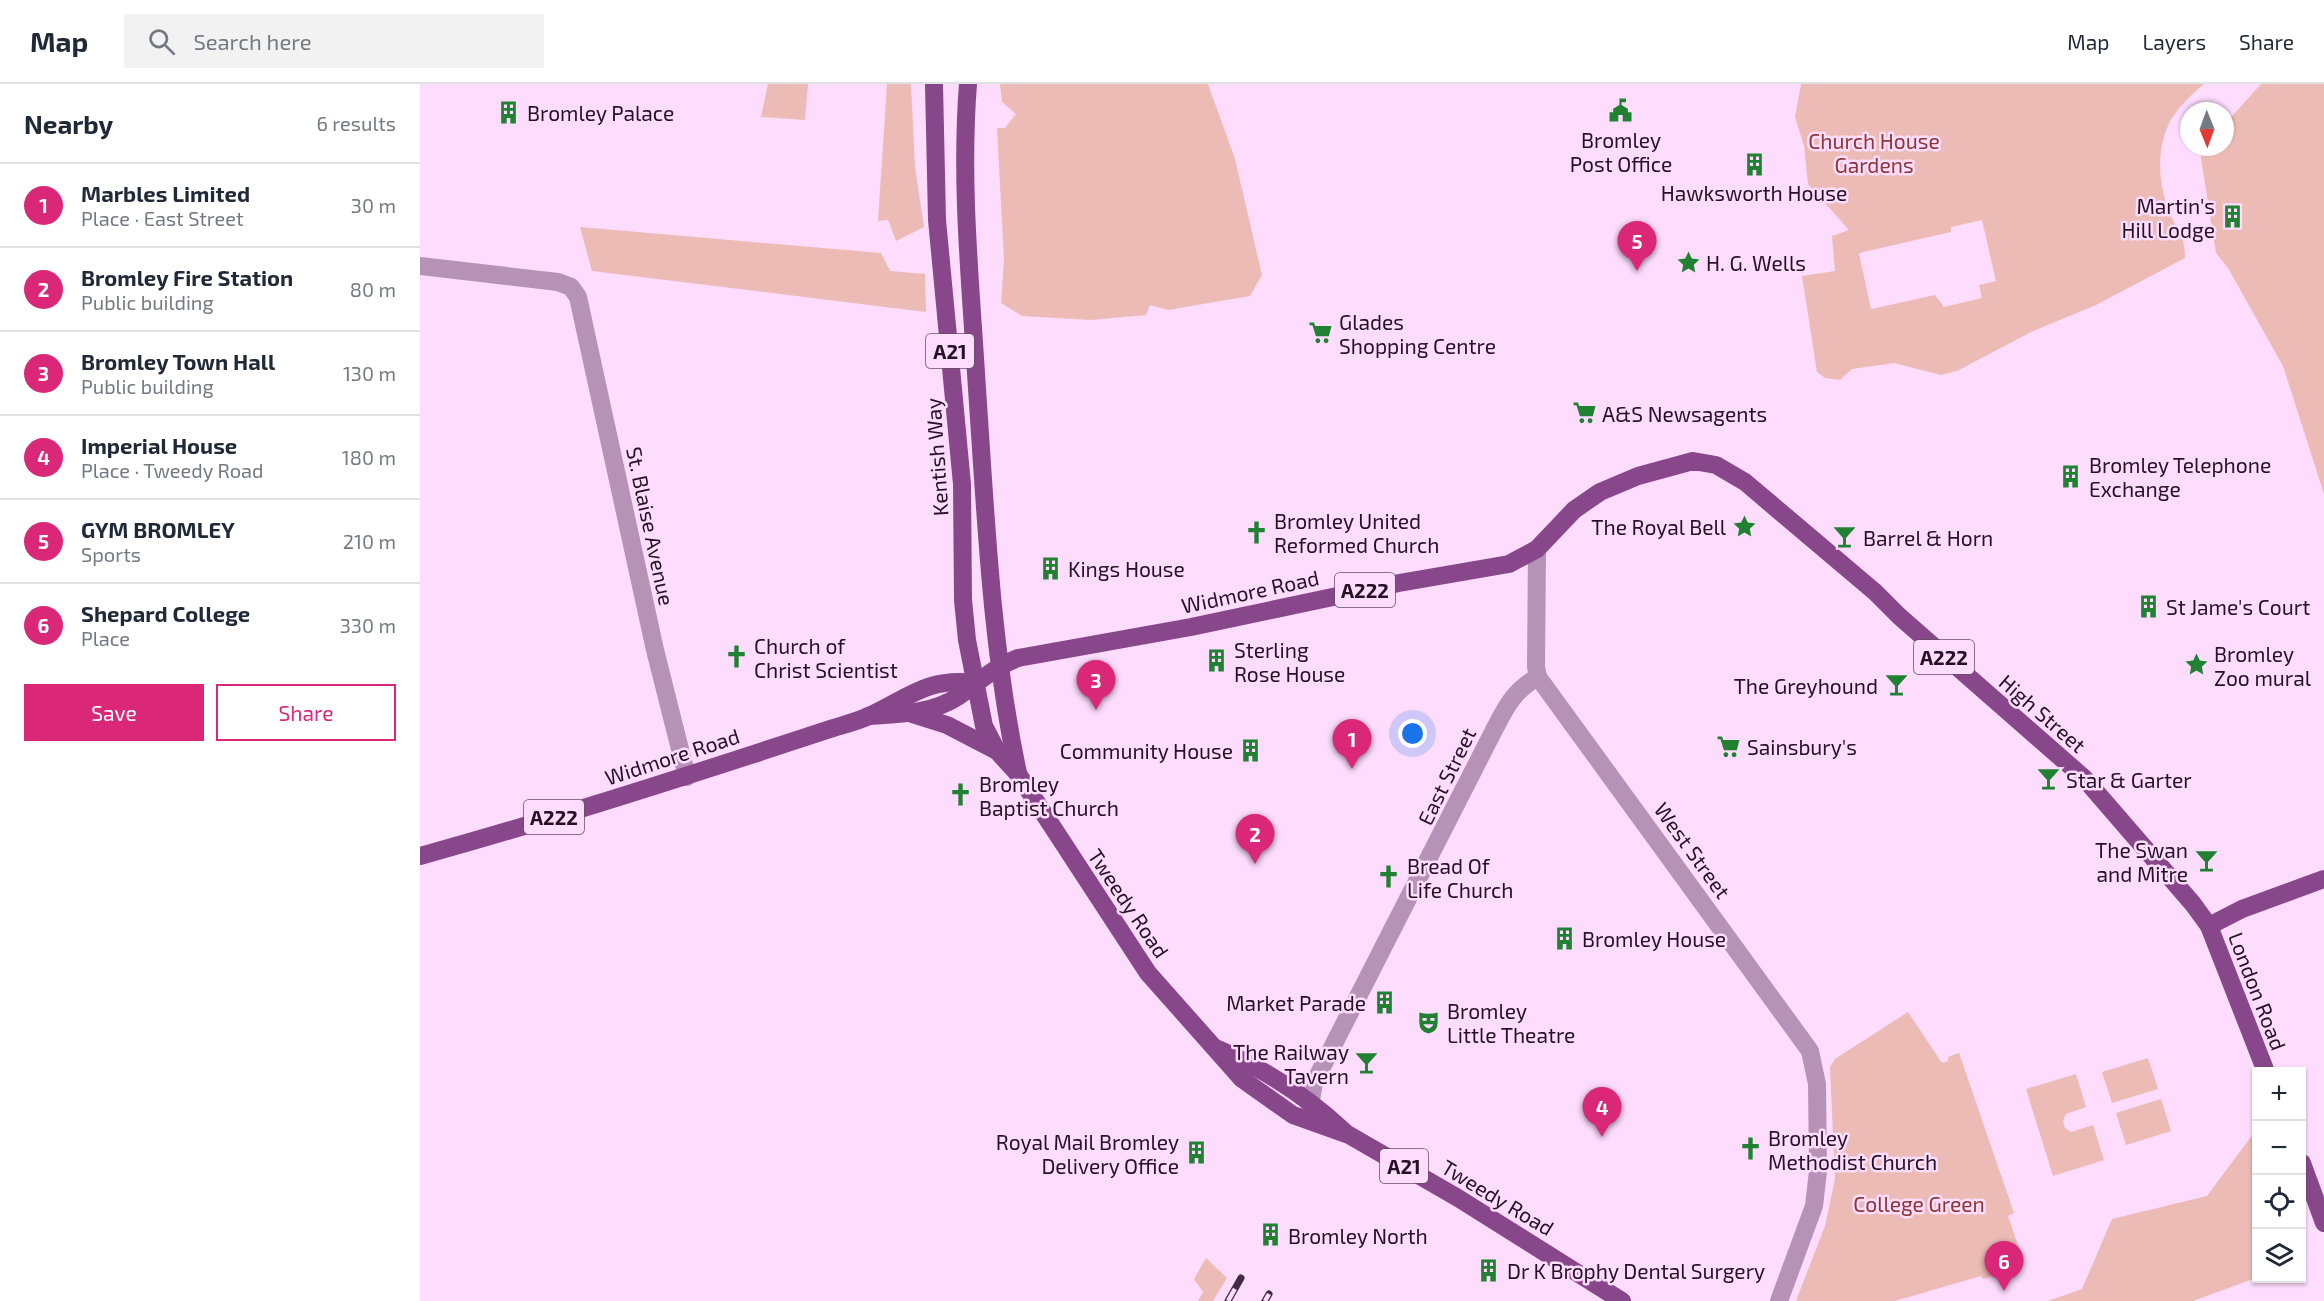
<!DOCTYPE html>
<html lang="en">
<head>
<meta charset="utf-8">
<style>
  :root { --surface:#fff; --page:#f2f2f3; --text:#1f2937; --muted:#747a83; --line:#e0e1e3; --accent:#db2777 }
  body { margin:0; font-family:"Exo 2",sans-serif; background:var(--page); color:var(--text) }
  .controls { position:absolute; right:18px; bottom:18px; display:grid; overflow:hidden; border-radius:0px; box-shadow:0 2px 4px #0004 }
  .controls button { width:54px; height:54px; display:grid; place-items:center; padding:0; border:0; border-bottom:2px solid var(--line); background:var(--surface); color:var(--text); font:30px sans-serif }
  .compass { position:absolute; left:1760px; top:18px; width:54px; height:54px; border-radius:50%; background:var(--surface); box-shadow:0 2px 4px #0004; rotate:179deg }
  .you { position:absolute; left:993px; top:650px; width:21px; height:21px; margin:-15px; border:4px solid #fff; border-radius:50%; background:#1a73e8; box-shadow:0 0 0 9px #1a73e833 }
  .badge { display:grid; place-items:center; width:39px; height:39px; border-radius:50%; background:var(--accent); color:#fff; font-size:20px; font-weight:700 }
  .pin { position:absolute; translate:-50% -50px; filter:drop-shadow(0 2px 3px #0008) }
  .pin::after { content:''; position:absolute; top:32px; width:21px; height:18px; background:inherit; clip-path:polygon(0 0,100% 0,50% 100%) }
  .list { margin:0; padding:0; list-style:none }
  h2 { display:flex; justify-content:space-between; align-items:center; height:78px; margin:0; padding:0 24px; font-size:26px }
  h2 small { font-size:20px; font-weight:400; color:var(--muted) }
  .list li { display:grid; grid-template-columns:39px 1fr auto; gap:18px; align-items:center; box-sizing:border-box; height:84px; padding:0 24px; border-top:2px solid var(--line) }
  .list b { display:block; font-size:22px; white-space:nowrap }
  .list p { margin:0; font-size:20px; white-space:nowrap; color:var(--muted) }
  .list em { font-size:20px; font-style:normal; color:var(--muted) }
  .actions { display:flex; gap:12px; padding:18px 24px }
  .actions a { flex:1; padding:14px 0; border:2px solid var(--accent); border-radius:0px; text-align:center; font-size:21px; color:var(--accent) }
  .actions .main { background:var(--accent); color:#fff }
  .icon { flex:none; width:33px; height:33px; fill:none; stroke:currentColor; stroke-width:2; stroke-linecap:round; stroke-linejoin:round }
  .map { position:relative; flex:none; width:1904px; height:1217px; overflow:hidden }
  header { display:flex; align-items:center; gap:36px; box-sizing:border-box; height:84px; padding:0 30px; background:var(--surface); border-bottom:2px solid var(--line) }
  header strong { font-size:28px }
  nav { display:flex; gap:33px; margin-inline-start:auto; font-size:21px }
  .search { width:420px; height:54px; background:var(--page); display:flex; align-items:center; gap:15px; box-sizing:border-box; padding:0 21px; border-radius:0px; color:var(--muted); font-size:22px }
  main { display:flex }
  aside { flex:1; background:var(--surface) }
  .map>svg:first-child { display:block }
  .green { fill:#ecbbb5; fill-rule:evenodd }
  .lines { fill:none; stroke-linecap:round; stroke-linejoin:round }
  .minor { stroke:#b792b7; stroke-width:18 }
  .major { stroke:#89478b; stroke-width:18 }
  .rail-casing { stroke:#412c41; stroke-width:7 }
  .rail { stroke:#fddcfd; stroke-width:4.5; stroke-dasharray:14; stroke-linecap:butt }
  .labels { text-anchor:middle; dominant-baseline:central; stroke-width:5; stroke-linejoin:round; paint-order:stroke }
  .shield { fill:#fddcfd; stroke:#664f66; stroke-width:1.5 }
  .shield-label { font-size:20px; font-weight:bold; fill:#251225 }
  .poi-label { font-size:21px; fill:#251225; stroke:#fddcfd; text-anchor:start }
  .park-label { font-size:21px; fill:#8d3631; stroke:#fddcfd }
  .street-label { font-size:21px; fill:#251225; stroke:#fddcfd }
</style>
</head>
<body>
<header>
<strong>Map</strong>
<div class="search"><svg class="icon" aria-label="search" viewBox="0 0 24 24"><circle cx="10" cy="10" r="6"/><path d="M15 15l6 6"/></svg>Search here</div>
<nav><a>Map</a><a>Layers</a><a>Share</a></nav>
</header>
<main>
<aside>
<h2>Nearby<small>6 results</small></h2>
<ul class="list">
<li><span class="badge">1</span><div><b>Marbles Limited</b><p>Place · East Street</p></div><em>30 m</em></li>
<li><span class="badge">2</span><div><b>Bromley Fire Station</b><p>Public building</p></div><em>80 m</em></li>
<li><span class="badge">3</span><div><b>Bromley Town Hall</b><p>Public building</p></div><em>130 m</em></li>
<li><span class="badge">4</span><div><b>Imperial House</b><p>Place · Tweedy Road</p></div><em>180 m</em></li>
<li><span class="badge">5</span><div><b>GYM BROMLEY</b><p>Sports</p></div><em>210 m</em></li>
<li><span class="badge">6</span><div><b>Shepard College</b><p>Place</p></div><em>330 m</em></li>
</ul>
<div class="actions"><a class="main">Save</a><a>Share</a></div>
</aside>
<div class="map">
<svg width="1904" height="1217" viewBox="0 0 1904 1217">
  <rect width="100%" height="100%" fill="#fddcfd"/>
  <g class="green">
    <path d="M348,0h40l-3,36 -44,-3z"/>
    <path d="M467,0h24l4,83 9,60 -28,14 -8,-21 -10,1z"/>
    <path d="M580,0h208l27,75 27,116 -12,21 -82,14 -18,-5 -4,10 -55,5 -69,-4 -21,-13 3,-44 -7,-131h8l11,-14 -14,-12z"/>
    <path d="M1381,0h403c-13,11 -30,27 -36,42 -12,26 -9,60 1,85 8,21 16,22 16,47l-89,47 -65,27 -74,39 -16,4 -47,-12 -42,6 -12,11 -15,-2 -8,-6 -15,-96 33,-5 -3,-35 17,-6 -41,-46 -4,-38 -9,-29zM1562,136l14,61 -17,4 3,13 -38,9 -9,-12 -64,14 -12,-56 92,-21v-5z"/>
    <path d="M1841,0h63v410l-41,-128 -55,-98 -12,-15 -16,-101 5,-5h20v-23z"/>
    <path d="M160,143l301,26 9,18 35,3 1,38 -334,-41z"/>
    <path d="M1488,928l34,51 6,-2v-4l11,-4 55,160 -6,3 13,38 -3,2 4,11 -39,12 -2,-3 -86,25h-99l29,-75 10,-47 -5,-112 5,-8z"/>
    <path d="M1728,974l10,31 -46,14 -10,-31z"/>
    <path d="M1656,990l10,33 -20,7 -3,7 2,7 6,4 22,-7 11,35 -51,16 -27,-87z"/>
    <path d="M1741,1015l10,32 -45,14 -10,-32z"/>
    <path d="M1836,1046v148l-63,23h-145l34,-12 30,-70 95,-23z"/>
    <path d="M786,1174l21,20 -14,23h-15l5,-9 -9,-13z"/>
  </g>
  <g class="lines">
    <g class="minor">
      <path d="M0,182l138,16 13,5 7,10 77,353 32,127"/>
      <path d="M1117,465l-1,118 2,10 272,374 7,33 1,87 -4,35 -35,95"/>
      <path d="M888,1033l6,-34 180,-353c12,-23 20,-40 44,-53"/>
    </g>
    <g class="major">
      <path d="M514,0l3,136 25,264 1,116 4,40 17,86 13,25 21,23 130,199 94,106 51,36 56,20 109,63 164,103"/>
      <path d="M548,0c-8,102 3,203 9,305 9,129 14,257 41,384"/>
      <path d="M492,630l35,11 50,26"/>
      <path d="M448,632c31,-2 64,-2 91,-20 20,-14 35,-29 59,-38l173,-31 208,-44 110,-19 28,-15 37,-39 26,-18 38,-16 55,-15 23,4 29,17 130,110 24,24 185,162 109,126 16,22 57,146"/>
      <path d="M0,772c138,-38 274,-82 410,-127 12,-4 26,-7 39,-13 39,-18 59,-39 105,-33"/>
      <path d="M1789,842l33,-17 82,-30"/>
      <path d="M798,965c47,20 89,48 127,83"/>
      <path d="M1882,1079l22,60"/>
    </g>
    <defs>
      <g id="rail">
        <path d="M808,1217l13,-23"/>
        <path d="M845,1217l4,-7"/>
      </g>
    </defs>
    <use href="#rail" class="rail-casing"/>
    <use href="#rail" class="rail"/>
  </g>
  <defs>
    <symbol id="civic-bare" viewBox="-9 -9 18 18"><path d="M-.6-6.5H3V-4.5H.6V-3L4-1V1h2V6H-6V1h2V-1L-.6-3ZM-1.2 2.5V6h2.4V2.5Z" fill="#208133" stroke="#fddcfd" stroke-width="2.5" paint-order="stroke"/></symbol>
    <symbol id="building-bare" viewBox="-9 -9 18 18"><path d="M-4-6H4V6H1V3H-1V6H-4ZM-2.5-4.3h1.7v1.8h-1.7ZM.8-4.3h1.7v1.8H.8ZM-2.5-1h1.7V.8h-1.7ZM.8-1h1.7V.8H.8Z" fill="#208133" stroke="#fddcfd" stroke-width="2.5" paint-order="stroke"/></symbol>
    <symbol id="sight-bare" viewBox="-9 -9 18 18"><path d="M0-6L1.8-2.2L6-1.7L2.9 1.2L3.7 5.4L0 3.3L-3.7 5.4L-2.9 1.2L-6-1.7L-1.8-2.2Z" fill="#208133" stroke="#fddcfd" stroke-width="2.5" paint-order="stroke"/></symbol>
    <symbol id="supermarket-bare" viewBox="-9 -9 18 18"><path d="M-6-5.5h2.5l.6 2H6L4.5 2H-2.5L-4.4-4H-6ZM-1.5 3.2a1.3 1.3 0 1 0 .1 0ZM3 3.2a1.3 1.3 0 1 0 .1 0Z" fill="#208133" stroke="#fddcfd" stroke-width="2.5" paint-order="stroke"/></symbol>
    <symbol id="church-bare" viewBox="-9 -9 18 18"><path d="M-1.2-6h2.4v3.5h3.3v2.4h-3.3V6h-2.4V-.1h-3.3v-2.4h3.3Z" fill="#208133" stroke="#fddcfd" stroke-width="2.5" paint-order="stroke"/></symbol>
    <symbol id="bar-bare" viewBox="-9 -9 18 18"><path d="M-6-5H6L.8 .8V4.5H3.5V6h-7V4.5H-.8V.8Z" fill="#208133" stroke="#fddcfd" stroke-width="2.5" paint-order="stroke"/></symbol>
    <symbol id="theatre-bare" viewBox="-9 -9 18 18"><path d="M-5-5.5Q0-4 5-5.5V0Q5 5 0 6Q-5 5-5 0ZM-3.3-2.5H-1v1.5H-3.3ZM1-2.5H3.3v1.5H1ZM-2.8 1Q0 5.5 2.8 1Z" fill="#208133" stroke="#fddcfd" stroke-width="2.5" paint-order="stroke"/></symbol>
  </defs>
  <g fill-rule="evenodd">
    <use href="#civic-bare" x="1184" y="10" width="33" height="33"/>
    <use href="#building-bare" x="72" y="12" width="33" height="33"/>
    <use href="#building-bare" x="1318" y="64" width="33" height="33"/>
    <use href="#building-bare" x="1796" y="116" width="33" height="33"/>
    <use href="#sight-bare" x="1252" y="162" width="33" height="33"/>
    <use href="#supermarket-bare" x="884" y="232" width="33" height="33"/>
    <use href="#supermarket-bare" x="1148" y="312" width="33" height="33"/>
    <use href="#building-bare" x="1634" y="376" width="33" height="33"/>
    <use href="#sight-bare" x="1308" y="426" width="33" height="33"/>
    <use href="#church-bare" x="820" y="432" width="33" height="33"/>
    <use href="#bar-bare" x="1408" y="436" width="33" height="33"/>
    <use href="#building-bare" x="614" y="468" width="33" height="33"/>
    <use href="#building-bare" x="1712" y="506" width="33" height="33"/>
    <use href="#church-bare" x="300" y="556" width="33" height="33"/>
    <use href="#building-bare" x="780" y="560" width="33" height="33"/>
    <use href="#sight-bare" x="1760" y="564" width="33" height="33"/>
    <use href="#bar-bare" x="1460" y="584" width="33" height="33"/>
    <use href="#supermarket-bare" x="1292" y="646" width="33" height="33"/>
    <use href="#building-bare" x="814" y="650" width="33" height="33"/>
    <use href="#bar-bare" x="1612" y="678" width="33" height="33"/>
    <use href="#church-bare" x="524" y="694" width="33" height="33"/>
    <use href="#bar-bare" x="1770" y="760" width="33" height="33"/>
    <use href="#church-bare" x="952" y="776" width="33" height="33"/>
    <use href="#building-bare" x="1128" y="838" width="33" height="33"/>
    <use href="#building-bare" x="948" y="902" width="33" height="33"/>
    <use href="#theatre-bare" x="992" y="922" width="33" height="33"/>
    <use href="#bar-bare" x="930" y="962" width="33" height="33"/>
    <use href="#church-bare" x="1314" y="1048" width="33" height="33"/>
    <use href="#building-bare" x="760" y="1052" width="33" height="33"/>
    <use href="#building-bare" x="834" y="1134" width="33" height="33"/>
    <use href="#building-bare" x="1052" y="1170" width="33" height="33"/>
  </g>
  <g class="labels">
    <g class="shield">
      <rect x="506" y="250" width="48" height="34" rx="4.5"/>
      <rect x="915" y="489" width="60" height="34" rx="4.5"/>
      <rect x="1494" y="556" width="60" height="34" rx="4.5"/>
      <rect x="104" y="716" width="60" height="34" rx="4.5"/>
      <rect x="960" y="1065" width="48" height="34" rx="4.5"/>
    </g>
    <g class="shield-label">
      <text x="530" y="267">A21</text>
      <text x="945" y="506">A222</text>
      <text x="1524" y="573">A222</text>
      <text x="134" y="733">A222</text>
      <text x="984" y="1082">A21</text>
    </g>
    <g class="poi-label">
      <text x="107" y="28">Bromley Palace</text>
      <text x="1201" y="55" text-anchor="middle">Bromley<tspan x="1201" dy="24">Post Office</tspan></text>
      <text x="1334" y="108" text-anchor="middle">Hawksworth House</text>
      <text x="1795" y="121" text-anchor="end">Martin's<tspan x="1795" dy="24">Hill Lodge</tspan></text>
      <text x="1286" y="178">H. G. Wells</text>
      <text x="919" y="237">Glades<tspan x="919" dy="24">Shopping Centre</tspan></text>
      <text x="1182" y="329">A&amp;S Newsagents</text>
      <text x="1669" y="380">Bromley Telephone<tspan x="1669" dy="24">Exchange</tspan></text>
      <text x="854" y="436">Bromley United<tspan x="854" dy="24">Reformed Church</tspan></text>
      <text x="1306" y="442" text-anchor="end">The Royal Bell</text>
      <text x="1443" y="453">Barrel &amp; Horn</text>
      <text x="648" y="484">Kings House</text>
      <text x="1746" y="522">St Jame's Court</text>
      <text x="334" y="561">Church of<tspan x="334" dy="24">Christ Scientist</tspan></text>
      <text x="814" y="565">Sterling<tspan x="814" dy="24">Rose House</tspan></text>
      <text x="1794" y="569">Bromley<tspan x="1794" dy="24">Zoo mural</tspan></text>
      <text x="1458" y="601" text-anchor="end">The Greyhound</text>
      <text x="1327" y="662">Sainsbury's</text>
      <text x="813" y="666" text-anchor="end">Community House</text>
      <text x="1646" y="695">Star &amp; Garter</text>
      <text x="559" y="699">Bromley<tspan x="559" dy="24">Baptist Church</tspan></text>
      <text x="1768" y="765" text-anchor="end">The Swan<tspan x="1768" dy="24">and Mitre</tspan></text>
      <text x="987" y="781">Bread Of<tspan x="987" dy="24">Life Church</tspan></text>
      <text x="1162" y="854">Bromley House</text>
      <text x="946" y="918" text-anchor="end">Market Parade</text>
      <text x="1027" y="926">Bromley<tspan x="1027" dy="24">Little Theatre</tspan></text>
      <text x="929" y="967" text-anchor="end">The Railway<tspan x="929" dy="24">Tavern</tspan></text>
      <text x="1348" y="1053">Bromley<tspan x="1348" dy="24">Methodist Church</tspan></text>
      <text x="759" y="1057" text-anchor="end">Royal Mail Bromley<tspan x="759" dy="24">Delivery Office</tspan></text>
      <text x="868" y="1151">Bromley North</text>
      <text x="1087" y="1186">Dr K Brophy Dental Surgery</text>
    </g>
    <g class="park-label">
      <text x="1454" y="56">Church House<tspan x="1454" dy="24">Gardens</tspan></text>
      <text x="1499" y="1119">College Green</text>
    </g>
    <g class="street-label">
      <text transform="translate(516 373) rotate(-94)">Kentish Way</text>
      <text transform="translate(231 442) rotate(78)">St. Blaise Avenue</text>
      <text transform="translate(830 507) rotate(-12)">Widmore Road</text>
      <text transform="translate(1623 629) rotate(41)">High Street</text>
      <text transform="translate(252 672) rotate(-18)">Widmore Road</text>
      <text transform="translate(1026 692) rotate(-64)">East Street</text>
      <text transform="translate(1273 766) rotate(54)">West Street</text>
      <text transform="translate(709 819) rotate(56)">Tweedy Road</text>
      <text transform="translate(1838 907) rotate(69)">London Road</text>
      <text transform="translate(1078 1113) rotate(31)">Tweedy Road</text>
    </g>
  </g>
</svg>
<div class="controls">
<button>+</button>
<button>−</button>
<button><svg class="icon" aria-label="locate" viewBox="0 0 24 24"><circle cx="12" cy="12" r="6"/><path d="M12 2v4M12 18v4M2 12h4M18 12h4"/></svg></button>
<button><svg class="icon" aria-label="layers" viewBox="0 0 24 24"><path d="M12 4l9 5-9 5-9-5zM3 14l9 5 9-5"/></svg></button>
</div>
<svg class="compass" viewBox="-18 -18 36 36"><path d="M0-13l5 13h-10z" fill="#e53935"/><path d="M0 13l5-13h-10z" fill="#747a83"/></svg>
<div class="you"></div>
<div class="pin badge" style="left:932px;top:685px">1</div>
<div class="pin badge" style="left:835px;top:780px">2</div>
<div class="pin badge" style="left:676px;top:626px">3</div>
<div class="pin badge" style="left:1182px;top:1053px">4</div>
<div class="pin badge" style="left:1217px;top:187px">5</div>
<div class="pin badge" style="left:1584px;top:1207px">6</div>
</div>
</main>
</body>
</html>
